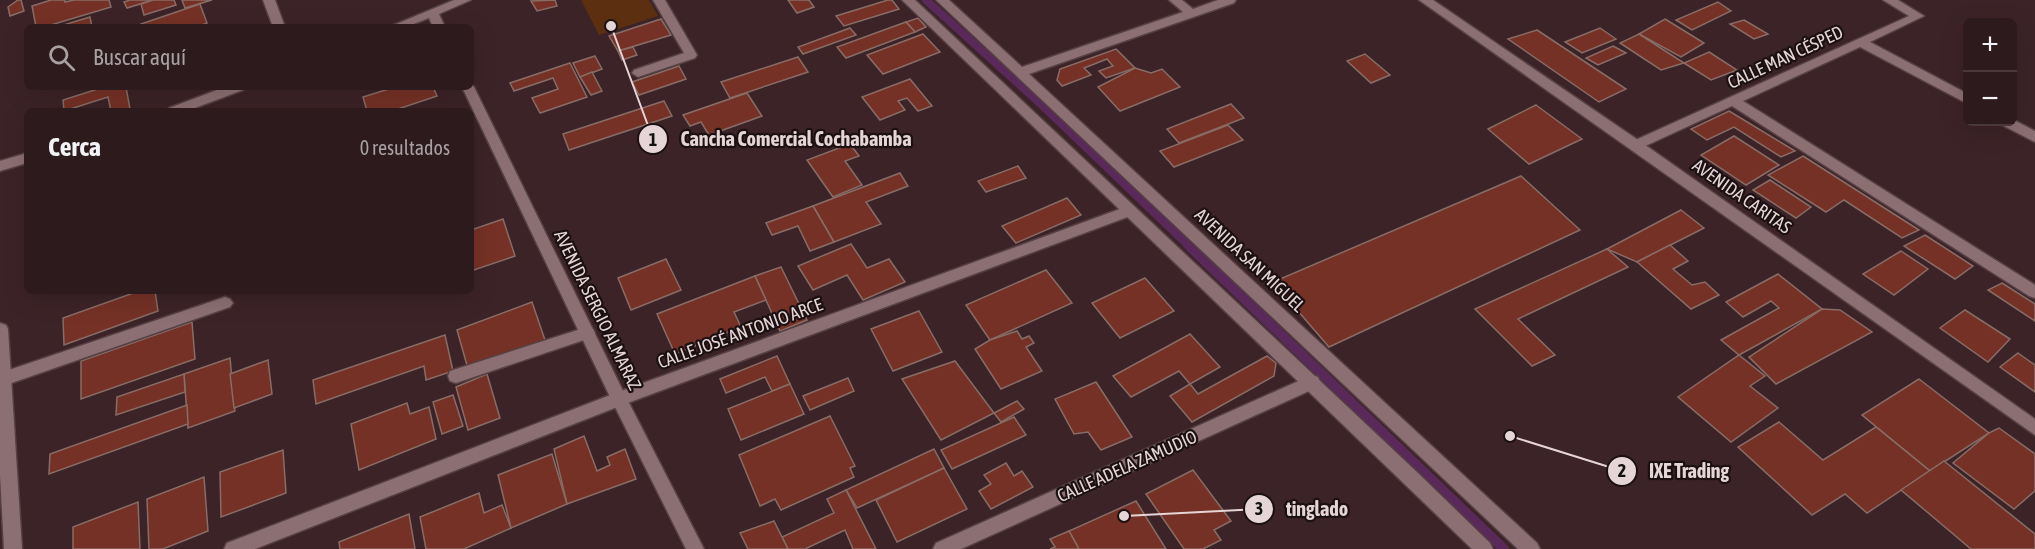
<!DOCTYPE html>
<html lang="es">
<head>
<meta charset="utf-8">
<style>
  :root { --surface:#2d1a1d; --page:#39272a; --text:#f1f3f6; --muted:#a7a1a4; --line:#48383b }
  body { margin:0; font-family:"Asap Condensed",sans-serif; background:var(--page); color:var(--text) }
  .controls { position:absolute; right:18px; top:18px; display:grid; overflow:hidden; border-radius:9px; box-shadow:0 6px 24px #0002 }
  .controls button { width:54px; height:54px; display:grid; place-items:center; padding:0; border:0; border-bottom:2px solid var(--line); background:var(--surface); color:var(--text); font:30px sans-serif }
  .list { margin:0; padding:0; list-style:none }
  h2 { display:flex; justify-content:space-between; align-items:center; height:78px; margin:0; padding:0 24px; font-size:26px }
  h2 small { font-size:20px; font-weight:400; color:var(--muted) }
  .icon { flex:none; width:33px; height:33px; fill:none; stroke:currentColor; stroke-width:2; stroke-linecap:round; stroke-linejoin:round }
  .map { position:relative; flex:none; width:2035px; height:549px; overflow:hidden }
  .search { position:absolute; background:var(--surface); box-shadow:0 6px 24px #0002; left:24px; top:24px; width:450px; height:66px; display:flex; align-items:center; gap:15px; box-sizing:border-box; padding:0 21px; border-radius:9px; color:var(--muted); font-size:22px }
  .panel { position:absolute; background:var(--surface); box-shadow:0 6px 24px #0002; left:24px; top:108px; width:450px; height:186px; border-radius:9px }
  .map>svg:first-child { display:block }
  .green { fill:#5b2f0f }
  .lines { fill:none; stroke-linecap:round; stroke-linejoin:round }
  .stream-far1 { stroke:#592a59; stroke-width:8 }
  .stream { stroke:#592a59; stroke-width:10 }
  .building { fill:#753126; stroke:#886c66; stroke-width:1.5 }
  .service-casing { stroke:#554043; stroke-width:3 }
  .minor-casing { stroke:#554043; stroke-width:3 }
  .tertiary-casing { stroke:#554043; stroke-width:3 }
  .service { fill:#8c6f72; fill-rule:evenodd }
  .minor { fill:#8c6f72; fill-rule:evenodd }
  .tertiary { fill:#8c6f72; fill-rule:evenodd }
  .labels { text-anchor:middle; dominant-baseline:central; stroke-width:4.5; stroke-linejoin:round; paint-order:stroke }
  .street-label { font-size:18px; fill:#e6d5d6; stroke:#1b1012 }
  .leader { fill:none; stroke:#e6d5d6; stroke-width:2 }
  .callout-dot { fill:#e6d5d6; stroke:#1b1012; stroke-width:2 }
  .mark-label { font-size:18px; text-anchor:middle; font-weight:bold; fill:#111 }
  .callout-label { font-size:20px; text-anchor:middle; font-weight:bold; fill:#e6d5d6; stroke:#1b1012; stroke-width:4.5; stroke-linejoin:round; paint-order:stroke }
</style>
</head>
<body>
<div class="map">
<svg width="2035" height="549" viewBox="0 0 2035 549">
  <rect width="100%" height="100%" fill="#3c2327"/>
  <path class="green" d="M581,0h68l9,16 -59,19z"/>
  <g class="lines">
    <path class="stream-far1" d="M926,0l117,106 146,140"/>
    <path class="stream" d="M1188,245l316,304"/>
  </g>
  <g class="building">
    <path d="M18,0h3l3,11 -14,5 -2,-9z"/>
    <path d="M51,0h14v2l9,-2h35l2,7 -67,20h-8l-4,-21z"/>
    <path d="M130,0h23l-26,8 -3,-6z"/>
    <path d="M153,0h21l2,5 -32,10 -3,-11z"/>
    <path d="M182,0h30l-27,8z"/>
    <path d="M555,0l2,6 -20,5 -6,-10z"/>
    <path d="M788,0h21l5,7 -17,6z"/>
    <path d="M888,0h4l7,9 -55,17 -8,-10z"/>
    <path d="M1718,2l13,9 -39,19 -16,-10z"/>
    <path d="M200,4l7,19 -10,4h-55l-1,-3z"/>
    <path d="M90,17l2,10h-35z"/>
    <path d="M918,18l8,9 -11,5 -9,-10z"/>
    <path d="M661,19l10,16 -53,16 -9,-15z"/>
    <path d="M1665,19l39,24 -23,14 -42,-23z"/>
    <path d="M1744,20l24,14 -14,5 -24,-15z"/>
    <path d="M906,22l9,10 -69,26 -9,-11z"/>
    <path d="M850,28l6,7 -53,19 -5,-7z"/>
    <path d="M1600,28l16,11 -34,14 -17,-11z"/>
    <path d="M1537,30l89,59 -27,13 -91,-63z"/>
    <path d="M923,34l17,18 -57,22 -16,-19z"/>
    <path d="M1639,34l45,29 -23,7 -41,-27z"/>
    <path d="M1613,46l13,7 -28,12 -12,-7z"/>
    <path d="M633,47l4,8 -15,5 -4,-9z"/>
    <path d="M1116,49l19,19 -29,10 -7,-7 14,-5 -6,-7 -23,9 7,7 -29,11 -5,-6 3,-11z"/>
    <path d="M1709,52l28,18 -26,10 -27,-17z"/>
    <path d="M1365,54l25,21 -19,8 -24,-22z"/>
    <path d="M595,56l7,13 -22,8 -7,-14z"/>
    <path d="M798,57l10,15 -78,26 -9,-16z"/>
    <path d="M570,63l17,34 -47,16 -8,-15 26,-9 -5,-11 -39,13 -4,-8z"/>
    <path d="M679,66l7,13 -47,16 -7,-13z"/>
    <path d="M1135,68l16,5 11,-4 18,18 -60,24 -22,-24z"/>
    <path d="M592,72l10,19 -11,4 -11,-18z"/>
    <path d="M910,79l22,27 -14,5 -11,-13 -9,3 7,9 -25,10 -18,-23z"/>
    <path d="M104,87h22l4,22 -19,2 -3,-14 -44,14 -1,-11z"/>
    <path d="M395,87h38l4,9 -45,15h-25l-4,-14z"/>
    <path d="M747,93l15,23 -53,19 -8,-13 -11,4 -7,-11z"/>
    <path d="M664,101l8,15 -103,34 -6,-16z"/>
    <path d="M1231,104l13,14 -65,25 -12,-14z"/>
    <path d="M1536,105l46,34 -53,25 -41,-35z"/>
    <path d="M1729,111l66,40 -14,6 -47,-30 -27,13 -16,-11z"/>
    <path d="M1228,125l15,15 -69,27 -14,-16z"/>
    <path d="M1734,136l45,29 -33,20 -45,-30z"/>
    <path d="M850,144l9,12 -14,5 17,24 -29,12 -26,-37z"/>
    <path d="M1803,156l116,74 -17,8 -58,-38 -18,12 -58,-37z"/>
    <path d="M1018,166l8,12 -40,14 -8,-11z"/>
    <path d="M900,173l8,13 -42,16 15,22 -47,18 -21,-36z"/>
    <path d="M1521,176l59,54 -251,117 -56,-65z"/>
    <path d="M1770,180l41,27 -15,11 -43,-28z"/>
    <path d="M1067,198l14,17 -65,28 -14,-17z"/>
    <path d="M813,206l21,36 -24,9 -12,-25 -26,9 -6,-12z"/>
    <path d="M1681,210l23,18 -67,34 -30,-13z"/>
    <path d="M503,219l12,37 -44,15v-41z"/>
    <path d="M1925,235l48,31 -18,13 -51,-33z"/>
    <path d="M851,244l16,24 22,-9 16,23 -42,18 -16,-25 -34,15 -15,-24z"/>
    <path d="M1670,245l18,16 -15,8 19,16 13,-3 14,13 -28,14 -54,-47z"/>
    <path d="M1607,249l21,18 -110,52 37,36 -23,11 -57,-57z"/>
    <path d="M1901,251l27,18 -34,26 -31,-21z"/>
    <path d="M666,259l15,31 -50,20 -13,-32z"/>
    <path d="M781,267l26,53 -27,11 -25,-55z"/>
    <path d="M1046,270l26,33 -82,37 -24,-35z"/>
    <path d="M1778,274l44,35 -83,46 -18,-15 58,-32 -8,-7 -28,16 -17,-15z"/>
    <path d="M755,276l11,24 -32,12 7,15 -66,27 -18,-40z"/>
    <path d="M1145,278l29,33 -54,27 -28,-35z"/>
    <path d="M2002,283l33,21v17l-47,-31z"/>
    <path d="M139,291h16l3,20 -94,34 -1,-27z"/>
    <path d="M532,302l13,38 -77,29 -11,-39z"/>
    <path d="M1822,309l18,1 32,22 -96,52 -27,-27z"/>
    <path d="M1965,310l45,29 -22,23 -48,-34z"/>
    <path d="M919,311l23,41 -49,19 -22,-42z"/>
    <path d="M192,322l3,37 -114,40v-38z"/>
    <path d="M1017,331l5,8 7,-3 5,7 -8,4 16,24 -41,18 -26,-40 15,-9z"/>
    <path d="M1190,334l30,33 -30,17 -11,-13 -48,26 -18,-21z"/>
    <path d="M445,335l8,36 -27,9 -2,-14 -108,38 -3,-24z"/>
    <path d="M2018,353l17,12v27l-35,-25z"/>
    <path d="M1739,355l26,21 -15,10 28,22 -47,34 -53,-45z"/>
    <path d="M777,356l13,28 -18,7 -7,-14 -39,16 -6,-14z"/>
    <path d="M1267,356l9,7 -2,13 -82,46 -22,-26 20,-12 8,10z"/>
    <path d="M230,358l5,53 -47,17 -4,-54z"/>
    <path d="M268,360l4,34 -38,14 -4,-34z"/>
    <path d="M955,361l39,52 -53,27 -39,-61z"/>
    <path d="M184,374l1,18 -69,23 1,-18z"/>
    <path d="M487,374l13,44 -32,12 -12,-43z"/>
    <path d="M848,378l6,13 -44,19 -7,-14z"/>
    <path d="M1919,379l70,54 -59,38 -68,-56z"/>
    <path d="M1096,382l36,55 -31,13 -13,-18 -14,2 -19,-35z"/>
    <path d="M790,384l14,30 -63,26 -13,-31z"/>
    <path d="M453,395l10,31 -21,8 -9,-32z"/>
    <path d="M1017,401l7,8 -23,13 -7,-9z"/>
    <path d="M407,403l3,11 19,-7 7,32 -77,31 -8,-46z"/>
    <path d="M187,405l1,19 -139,50 1,-20z"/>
    <path d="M830,416l25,50 -5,2 4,9 -73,33 -6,-11 -15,7 -21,-51z"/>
    <path d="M1014,417l12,18 -74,34 -11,-19z"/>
    <path d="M1779,422l44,38 53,-33 54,44 -63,42 -22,-19 -33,21 -74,-68z"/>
    <path d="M1999,428l36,26v37l-21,18 -61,-46 36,-30z"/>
    <path d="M584,436l13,35 13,-6 -3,-8 18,-8 11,30 -69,25 -13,-55z"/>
    <path d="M934,449l10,19 -87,40 -11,-18z"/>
    <path d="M283,450l3,43 -65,24 -1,-45z"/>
    <path d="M552,454l15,50 -56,24 -13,-53z"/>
    <path d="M1944,461l91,73v15h-64l-70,-59z"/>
    <path d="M1006,463l8,13 8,-5 11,16 -42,22 -12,-18 12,-7 -7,-9z"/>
    <path d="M944,468l23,41 -70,33 -21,-42z"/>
    <path d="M1193,470l38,51 -17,9 7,10 -18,9h-19l-38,-55z"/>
    <path d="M204,477l4,54 -45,18h-14l-2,-50z"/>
    <path d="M846,490l30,59h-23l-8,-19 -40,19h-17l-6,-12 52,-24 -7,-14z"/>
    <path d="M479,493l5,20 18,-8 9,23 -47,21h-38l-6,-32z"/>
    <path d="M1136,501l30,48h-87l-10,-18z"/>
    <path d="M138,502l2,47h-67v-22z"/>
    <path d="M409,514l6,35h-75l-1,-7z"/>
    <path d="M774,521l14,28h-40l-8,-16z"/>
    <path d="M1069,531l10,18h-29l5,-2 -5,-8z"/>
  </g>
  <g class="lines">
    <defs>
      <g id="service">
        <path d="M653,0h12l32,55 -2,3 -57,19 -6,-4 2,-3 50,-17z"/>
        <path d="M1883,0h15l26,16 -54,26 98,52v10l-108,-57 -117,54 292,184v13l-6,-2 -297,-190 -91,42h-10l-2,-3 2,-3 278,-126z"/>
        <path d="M2012,119l23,12v11l-33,-17 -2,-3h12z"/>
        <path d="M1128,206l5,1 2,4 -2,4 -508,189 -370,145h-31l3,-6 386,-149z"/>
        <path d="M225,297l5,2 3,4 -3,4 -227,79 -3,-1v-12z"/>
        <path d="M587,327l6,2 2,4 -2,4 -137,46 -6,-2 -2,-5 2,-5z"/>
        <path d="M1312,375l6,2 2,5 -2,5 -357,162h-28l3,-6z"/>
      </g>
      <g id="minor">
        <path d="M263,0h12l10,27h-12z"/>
        <path d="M454,0h17l-32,14 6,13h-12l-4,-9 -23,9h-17z"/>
        <path d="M902,0h13l504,474 71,69 3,6h-21z"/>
        <path d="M936,0h13l73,67 161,-55 -14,-12h13l11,9 25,-9h18l-2,3 -205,71 508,469 3,6h-22z"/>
        <path d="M1419,0h14l208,142 394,277v16z"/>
        <path d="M471,84l3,3 151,308 79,154h-18l-75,-150 -149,-312h9z"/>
        <path d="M225,87h19l-1,3 -56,21h-20l2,-3z"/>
        <path d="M27,153v10l-27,8v-10z"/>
      </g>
      <path id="tertiary" d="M0,323l6,2 2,4 14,220h-18l-4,-74z"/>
    </defs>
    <use href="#service" class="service-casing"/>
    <use href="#minor" class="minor-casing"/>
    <use href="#tertiary" class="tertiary-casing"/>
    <use href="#service" class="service"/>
    <use href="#minor" class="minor"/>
    <use href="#tertiary" class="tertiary"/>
  </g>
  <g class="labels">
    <g class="street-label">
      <text transform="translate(1785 57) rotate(-25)">CALLE MAN CÉSPED</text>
      <text transform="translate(1742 196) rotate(35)">AVENIDA CARITAS</text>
      <text transform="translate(1250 260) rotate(43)">AVENIDA SAN MIGUEL</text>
      <text transform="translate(598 310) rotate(64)">AVENIDA SERGIO ALMARAZ</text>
      <text transform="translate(740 333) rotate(-20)">CALLE JOSÉ ANTONIO ARCE</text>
      <text transform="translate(1127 466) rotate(-24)">CALLE ADELA ZAMUDIO</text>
    </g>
  </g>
  <path class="leader" d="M611 26L653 139M1510 436L1622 471M1124 516L1259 509"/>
  <g class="callout-dot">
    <circle cx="611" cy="26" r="6"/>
    <circle cx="1510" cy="436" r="6"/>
    <circle cx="1124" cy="516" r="6"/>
    <circle cx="653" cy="139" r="15"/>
    <circle cx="1622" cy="471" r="15"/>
    <circle cx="1259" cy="509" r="15"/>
  </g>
  <g class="mark-label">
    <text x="653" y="146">1</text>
    <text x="1622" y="477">2</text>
    <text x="1259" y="515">3</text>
  </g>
  <g class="callout-label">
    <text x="796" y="146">Cancha Comercial Cochabamba</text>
    <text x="1689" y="478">IXE Trading</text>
    <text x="1317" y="516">tinglado</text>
  </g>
</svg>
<div class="controls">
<button>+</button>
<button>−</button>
</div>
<div class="search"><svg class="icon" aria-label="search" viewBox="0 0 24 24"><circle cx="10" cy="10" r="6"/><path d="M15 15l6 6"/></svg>Buscar aquí</div>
<section class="panel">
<h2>Cerca<small>0 resultados</small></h2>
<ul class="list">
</ul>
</section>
</div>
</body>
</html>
